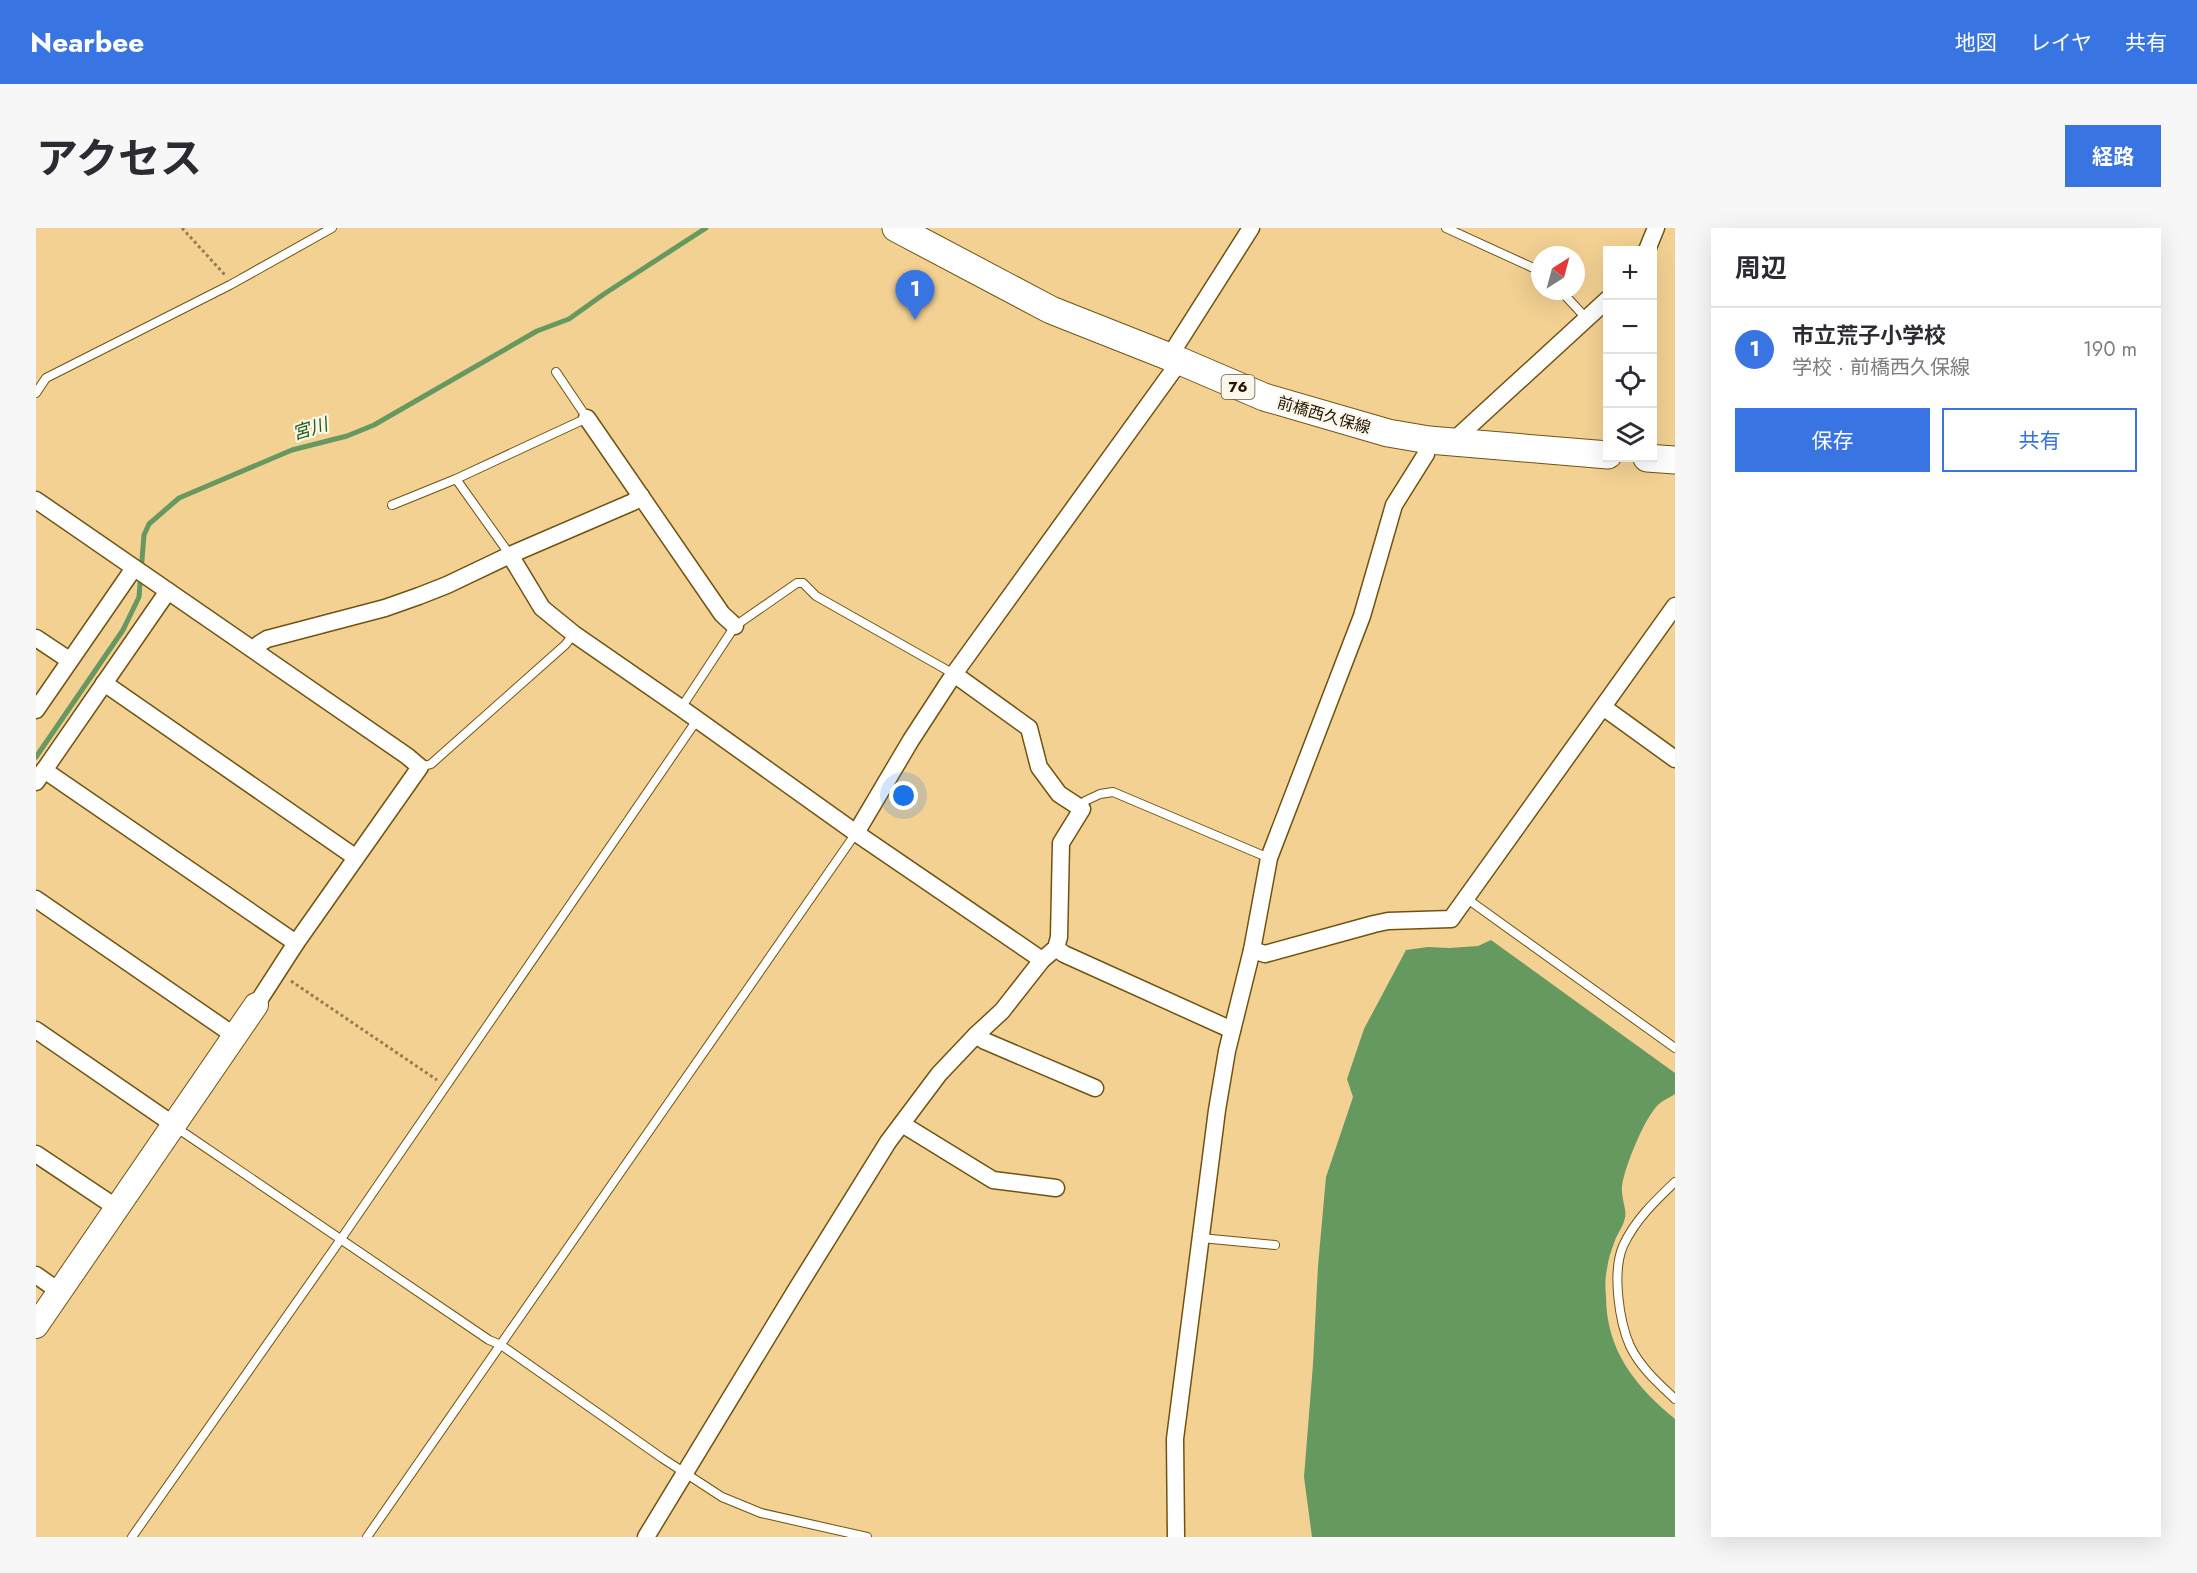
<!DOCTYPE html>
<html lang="ja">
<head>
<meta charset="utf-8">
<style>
  :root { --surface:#fff; --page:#f7f7f7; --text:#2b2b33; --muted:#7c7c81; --line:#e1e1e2; --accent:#3974e3 }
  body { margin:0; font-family:Jost,"Noto Sans JP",sans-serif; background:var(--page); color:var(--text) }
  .controls { position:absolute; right:18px; top:18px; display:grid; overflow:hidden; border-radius:0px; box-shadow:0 6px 24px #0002 }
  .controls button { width:54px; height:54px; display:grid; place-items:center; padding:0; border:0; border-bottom:2px solid var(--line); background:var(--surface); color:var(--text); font:30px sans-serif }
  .compass { position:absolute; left:1495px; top:18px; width:54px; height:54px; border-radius:50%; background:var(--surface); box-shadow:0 6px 24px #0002; rotate:36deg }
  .you { position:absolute; left:868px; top:568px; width:21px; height:21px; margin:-15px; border:4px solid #fff; border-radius:50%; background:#1a73e8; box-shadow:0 0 0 9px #1a73e833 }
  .badge { display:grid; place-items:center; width:39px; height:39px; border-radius:50%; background:var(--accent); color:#fff; font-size:20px; font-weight:700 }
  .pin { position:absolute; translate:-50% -50px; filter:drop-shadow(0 2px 3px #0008) }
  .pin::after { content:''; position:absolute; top:32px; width:21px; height:18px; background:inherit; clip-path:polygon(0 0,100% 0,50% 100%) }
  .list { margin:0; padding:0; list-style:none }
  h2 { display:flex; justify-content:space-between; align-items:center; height:78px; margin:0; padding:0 24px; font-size:26px }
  h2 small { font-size:20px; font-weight:400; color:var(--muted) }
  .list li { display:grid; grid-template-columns:39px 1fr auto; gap:18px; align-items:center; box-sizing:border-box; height:84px; padding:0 24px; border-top:2px solid var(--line) }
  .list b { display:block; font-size:22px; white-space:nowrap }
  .list p { margin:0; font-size:20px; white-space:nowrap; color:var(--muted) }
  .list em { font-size:20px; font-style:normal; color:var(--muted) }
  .actions { display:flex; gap:12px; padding:18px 24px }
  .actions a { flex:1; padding:14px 0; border:2px solid var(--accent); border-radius:0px; text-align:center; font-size:21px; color:var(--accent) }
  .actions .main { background:var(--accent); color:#fff }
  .icon { flex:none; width:33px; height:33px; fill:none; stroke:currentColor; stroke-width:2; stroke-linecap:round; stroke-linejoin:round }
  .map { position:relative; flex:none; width:1639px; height:1309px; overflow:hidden; border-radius:0px }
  header { display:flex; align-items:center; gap:36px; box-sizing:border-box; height:84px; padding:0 30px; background:var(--accent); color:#fff }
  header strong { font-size:28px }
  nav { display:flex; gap:33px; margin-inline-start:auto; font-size:21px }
  .intro { display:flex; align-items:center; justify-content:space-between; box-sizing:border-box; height:144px; padding:0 36px }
  h1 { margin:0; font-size:42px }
  .button { padding:15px 27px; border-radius:0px; background:var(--accent); color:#fff; font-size:21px; font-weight:700 }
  main { display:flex; gap:36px; padding:0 36px }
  aside { flex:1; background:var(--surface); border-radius:0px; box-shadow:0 6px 24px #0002 }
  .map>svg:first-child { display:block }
  .water { fill:#669960 }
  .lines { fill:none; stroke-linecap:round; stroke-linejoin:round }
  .stream { stroke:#669960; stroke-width:5 }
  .lane-casing { stroke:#715311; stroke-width:10 }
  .street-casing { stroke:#715311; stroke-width:19 }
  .secondary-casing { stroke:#715311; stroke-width:26 }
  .primary-casing { stroke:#715311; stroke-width:29 }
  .path { stroke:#957c51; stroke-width:3; stroke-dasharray:3 3; stroke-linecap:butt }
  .lane { stroke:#fff; stroke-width:8 }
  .street { stroke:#fff; stroke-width:16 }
  .secondary { stroke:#fff; stroke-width:24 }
  .primary { stroke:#fff; stroke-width:27 }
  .labels { text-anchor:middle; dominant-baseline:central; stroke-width:4.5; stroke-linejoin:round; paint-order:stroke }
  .shield { fill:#fdf6ea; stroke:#645946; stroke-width:1.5 }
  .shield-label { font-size:15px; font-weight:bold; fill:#231600 }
  .street-label { font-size:16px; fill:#231600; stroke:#fdf6ea }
  .water-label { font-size:18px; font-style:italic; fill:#1c6113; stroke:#fdf6ea }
</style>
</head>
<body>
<header>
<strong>Nearbee</strong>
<nav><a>地図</a><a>レイヤ</a><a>共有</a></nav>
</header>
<div class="intro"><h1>アクセス</h1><a class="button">経路</a></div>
<main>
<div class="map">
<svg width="1639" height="1309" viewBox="0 0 1639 1309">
  <rect width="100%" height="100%" fill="#f3d193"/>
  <path class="water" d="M1455,712l184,133v21c-6,4 -14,7 -19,13 -13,15 -31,59 -34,79 -1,13 5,23 3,32 -2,9 -8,16 -11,25 -3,8 -6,17 -7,26 -2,9 -2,19 -1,27 0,54 29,90 69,123v118h-363l-8,-60 9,-113 5,-98 8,-89 27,-80 -6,-18 17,-50 42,-79 22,-3 21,1 29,-2z"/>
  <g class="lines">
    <path class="stream" d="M0,529l87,-127 16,-33 5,-62 5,-11 30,-26 113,-48 55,-14 27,-11 163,-94 32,-12 35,-25 102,-66"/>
    <defs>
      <g id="lane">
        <path d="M1410,0l94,43"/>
        <path d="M1525,63l25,27"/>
        <path d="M0,165l10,-15 184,-93 102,-57"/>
        <path d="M420,251l54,76"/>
        <path d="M356,277l64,-26 131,-61 -31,-46"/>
        <path d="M645,480l54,-82 62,-43h6l13,13 138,78"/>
        <path d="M384,539l11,-3 134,-119 9,-11"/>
        <path d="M1046,581l3,-8 15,-7 13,-2 156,66"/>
        <path d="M1430,670l209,150"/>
        <path d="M138,898l315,214 12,5 161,113 60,39 39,16 106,24"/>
        <path d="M1639,954c-20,19 -40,38 -52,64 -11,26 -4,75 7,100 10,21 28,37 45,53"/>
        <path d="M1165,1010l74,7"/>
        <path d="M96,1309l209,-298 356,-519"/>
        <path d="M331,1309l489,-704"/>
      </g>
      <g id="street">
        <path d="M1611,22l9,-22"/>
        <path d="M1133,129l82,-129"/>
        <path d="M551,190l135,196 13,12"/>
        <path d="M1415,215l157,-144"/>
        <path d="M0,272l371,256 13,11 -124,176 -40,62"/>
        <path d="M474,327l32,53 32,26 107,74 175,125 186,127"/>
        <path d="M0,410l33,22"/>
        <path d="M218,422l5,-6 8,-5 118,-31 34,-12 28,-11 63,-30 123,-53 8,-6"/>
        <path d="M68,455l251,174"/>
        <path d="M1567,479l72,52"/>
        <path d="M0,482l98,-142"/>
        <path d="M8,542l252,173"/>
        <path d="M0,554l132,-191"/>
        <path d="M820,605l55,-93 43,-66 226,-313"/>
        <path d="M0,671l199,137"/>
        <path d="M1020,720l8,6 168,76"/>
        <path d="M1216,722l13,4 109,-30 14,-3 63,-2 224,-313"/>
        <path d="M0,802l138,95"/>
        <path d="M940,807l9,6 110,47"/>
        <path d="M866,896l91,56 63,8"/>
        <path d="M0,926l81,54"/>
        <path d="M0,1047l24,17"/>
        <path d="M610,1309l150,-247 92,-148 51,-68 37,-39 26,-24 40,-51 14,-12 3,-11 2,-94 21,-34 -23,-15 -20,-27 -10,-39 -75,-54"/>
        <path d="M1140,1309l-1,-98 42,-329 10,-59 25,-101 17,-92 93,-242 32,-111 32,-51 3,-14"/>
      </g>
      <path id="secondary" d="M0,1098l220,-321"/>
      <g id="primary">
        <path d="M860,0l155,82 129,51 84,36 124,36 41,7 179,15"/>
        <path d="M1611,230l28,2"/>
      </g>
    </defs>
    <use href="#lane" class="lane-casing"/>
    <use href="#street" class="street-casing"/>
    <use href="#secondary" class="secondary-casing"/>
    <use href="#primary" class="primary-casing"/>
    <g class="path">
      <path d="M146,0l43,47"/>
      <path d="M255,753l146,99"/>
    </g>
    <use href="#lane" class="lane"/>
    <use href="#street" class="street"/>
    <use href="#secondary" class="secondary"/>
    <use href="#primary" class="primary"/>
  </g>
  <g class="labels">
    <rect class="shield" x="1185.5" y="147" width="33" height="24" rx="4.5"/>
    <g class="shield-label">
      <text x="1202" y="159">76</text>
    </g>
    <g class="street-label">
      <text transform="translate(1288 187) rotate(16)">前橋西久保線</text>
    </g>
    <g class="water-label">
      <text transform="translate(274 201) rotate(-17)">宮川</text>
    </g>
  </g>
</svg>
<div class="controls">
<button>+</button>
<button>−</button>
<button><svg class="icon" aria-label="locate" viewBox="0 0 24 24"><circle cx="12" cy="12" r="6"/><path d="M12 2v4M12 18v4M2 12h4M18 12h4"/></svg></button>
<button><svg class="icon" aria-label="layers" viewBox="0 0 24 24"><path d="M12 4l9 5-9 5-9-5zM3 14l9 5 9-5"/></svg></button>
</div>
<svg class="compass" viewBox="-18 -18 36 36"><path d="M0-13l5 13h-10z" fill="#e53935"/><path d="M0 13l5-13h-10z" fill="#7c7c81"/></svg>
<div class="you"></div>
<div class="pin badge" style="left:879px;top:92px">1</div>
</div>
<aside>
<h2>周辺<small></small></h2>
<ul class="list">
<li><span class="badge">1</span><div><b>市立荒子小学校</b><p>学校 · 前橋西久保線</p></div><em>190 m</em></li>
</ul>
<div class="actions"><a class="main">保存</a><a>共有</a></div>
</aside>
</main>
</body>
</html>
